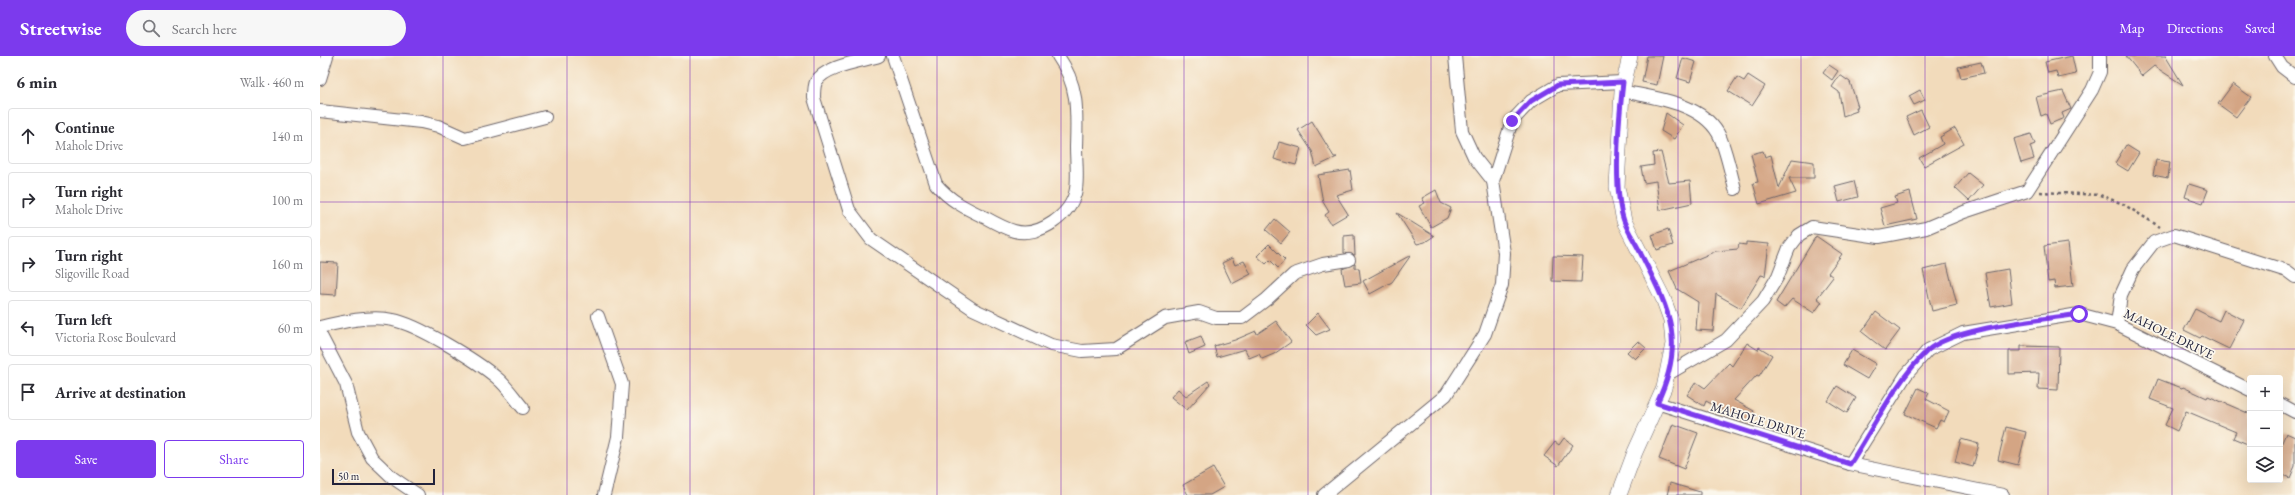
<!DOCTYPE html>
<html lang="en">
<head>
<meta charset="utf-8">
<style>
  :root { --surface:#fff; --page:#f7f7f7; --text:#2b2b33; --muted:#7c7c81; --line:#e1e1e2; --accent:#7c3aed }
  body { margin:0; font-family:"EB Garamond",serif; background:var(--page); color:var(--text) }
  .controls { position:absolute; right:12px; bottom:12px; display:grid; overflow:hidden; border-radius:4px; box-shadow:0 4px 16px #0002 }
  .controls button { width:36px; height:36px; display:grid; place-items:center; padding:0; border:0; border-bottom:1px solid var(--line); background:var(--surface); color:var(--text); font:20px sans-serif }
  .scale { position:absolute; left:12px; bottom:10px; width:103px; box-sizing:border-box; padding-left:4px; border:2px solid #22223b; border-top:0; font-size:11px; line-height:14px; white-space:nowrap; color:#22223b; -webkit-text-stroke:3px #fbf7ec; paint-order:stroke }
  .stop { position:absolute; width:12px; height:12px; margin:-9px; border:3px solid #7c3aed; border-radius:50%; background:#fff }
  .stop.end { background:#7c3aed; border-color:#fff; box-shadow:0 1px 4px #0008 }
  .list { margin:0; padding:0; list-style:none }
  h2 { display:flex; justify-content:space-between; align-items:center; height:52px; margin:0; padding:0 16px; font-size:17px }
  h2 small { font-size:13px; font-weight:400; color:var(--muted) }
  .list li { display:grid; grid-template-columns:26px 1fr auto; gap:12px; align-items:center; box-sizing:border-box; height:56px; margin:0 8px 8px; padding:0 8px; border:1px solid var(--line); border-radius:4px }
  .list b { display:block; font-size:15px; white-space:nowrap }
  .list p { margin:0; font-size:13px; white-space:nowrap; color:var(--muted) }
  .list em { font-size:13px; font-style:normal; color:var(--muted) }
  .actions { display:flex; gap:8px; padding:12px 16px }
  .actions a { flex:1; padding:9px 0; border:1px solid var(--accent); border-radius:4px; text-align:center; font-size:14px; color:var(--accent) }
  .actions .main { background:var(--accent); color:#fff }
  .icon { flex:none; width:22px; height:22px; fill:none; stroke:currentColor; stroke-width:2; stroke-linecap:round; stroke-linejoin:round }
  .map { position:relative; flex:none; width:1975px; height:439px; overflow:hidden }
  header { display:flex; align-items:center; gap:24px; box-sizing:border-box; height:56px; padding:0 20px; background:var(--accent); color:#fff }
  header strong { font-size:19px }
  nav { display:flex; gap:22px; margin-inline-start:auto; font-size:14px }
  .search { width:280px; height:36px; background:var(--page); display:flex; align-items:center; gap:10px; box-sizing:border-box; padding:0 14px; border-radius:22px; color:var(--muted); font-size:15px }
  main { display:flex }
  aside { flex:1; background:var(--surface) }
  .map>svg:first-child { display:block }
  .building { fill:#d4a584 }
  .lines { fill:none; stroke-linecap:round; stroke-linejoin:round }
  .minor-casing { stroke:#6b6368; stroke-width:14 }
  .tertiary-casing { stroke:#6b6368; stroke-width:16 }
  .path { stroke:#6b6368; stroke-width:2.5; stroke-dasharray:3 3; stroke-linecap:butt }
  .minor { stroke:#fff; stroke-width:12 }
  .tertiary { stroke:#fff; stroke-width:15 }
  .route { stroke:#7c3aed; stroke-width:5 }
  .grid { fill:none; stroke:#7b2cbf; stroke-width:1; stroke-opacity:0.55 }
  .labels { text-anchor:middle; dominant-baseline:central; stroke-width:3.5; stroke-linejoin:round; paint-order:stroke }
  .street-label { font-size:13px; fill:#22223b; stroke:#fbf7ec }
</style>
</head>
<body>
<header>
<strong>Streetwise</strong>
<div class="search"><svg class="icon" aria-label="search" viewBox="0 0 24 24"><circle cx="10" cy="10" r="6"/><path d="M15 15l6 6"/></svg>Search here</div>
<nav><a>Map</a><a>Directions</a><a>Saved</a></nav>
</header>
<main>
<aside>
<h2>6 min<small>Walk · 460 m</small></h2>
<ul class="list">
<li><svg class="icon" aria-label="ahead" viewBox="0 0 24 24"><path d="M12 20V5M6 11l6-6 6 6"/></svg><div><b>Continue</b><p>Mahole Drive</p></div><em>140 m</em></li>
<li><svg class="icon" aria-label="right" viewBox="0 0 24 24"><path d="M7 20v-9h11M14 6l5 5-5 5"/></svg><div><b>Turn right</b><p>Mahole Drive</p></div><em>100 m</em></li>
<li><svg class="icon" aria-label="right" viewBox="0 0 24 24"><path d="M7 20v-9h11M14 6l5 5-5 5"/></svg><div><b>Turn right</b><p>Sligoville Road</p></div><em>160 m</em></li>
<li><svg class="icon" aria-label="left" viewBox="0 0 24 24"><path d="M17 20v-9H6M10 6l-5 5 5 5"/></svg><div><b>Turn left</b><p>Victoria Rose Boulevard</p></div><em>60 m</em></li>
<li><svg class="icon" aria-label="arrive" viewBox="0 0 24 24"><path d="M6 21V4h12l-3 4 3 4H6"/></svg><div><b>Arrive at destination</b></div></li>
</ul>
<div class="actions"><a class="main">Save</a><a>Share</a></div>
</aside>
<div class="map">
<svg width="1975" height="439" viewBox="0 0 1975 439">
  <rect width="100%" height="100%" fill="#fbf7ec"/>
  <filter id="ink" filterUnits="userSpaceOnUse"><feTurbulence type="fractalNoise" baseFrequency=".025" numOctaves="2"/><feDisplacementMap in="SourceGraphic" scale="8" xChannelSelector="R" yChannelSelector="G"/><feConvolveMatrix kernelMatrix="1 2 1 2 8 2 1 2 1" color-interpolation-filters="sRGB"/></filter>
  <filter id="wash" filterUnits="userSpaceOnUse"><feTurbulence type="fractalNoise" baseFrequency=".012" numOctaves="4" result="noise"/><feDisplacementMap in="SourceGraphic" scale="16" xChannelSelector="R" yChannelSelector="G"/><feGaussianBlur stdDeviation="0.9" result="paint"/><feColorMatrix in="noise" values="0 0 0 0 0 0 0 0 0 0 0 0 0 0 0 0 0 1.4 0 .05"/><feComposite in="paint" operator="in"/></filter>
  <g filter="url(#wash)">
    <rect width="100%" height="100%" fill="#f2dbbb"/>
    <g id="blocks">
      <g class="building">
        <path d="M1327,0h16l-6,29 -15,-3z"/>
        <path d="M1752,0l4,18 -18,4 -2,-7 -8,2 -3,-11z"/>
        <path d="M1806,0h41l-1,1 17,28 -29,-19 -12,10z"/>
        <path d="M1363,2l13,4 -6,20 -13,-4z"/>
        <path d="M1661,6l3,11 -23,5 -3,-11z"/>
        <path d="M1509,9l9,6 -6,9 -9,-7z"/>
        <path d="M1428,19l17,11 -13,20 -24,-15 9,-14 7,4z"/>
        <path d="M1520,19l10,7 8,25h-2l1,4 -14,5 -4,-24 -7,-5z"/>
        <path d="M1913,28l18,13 -15,20 -18,-13z"/>
        <path d="M1600,34l5,10 -11,5 -5,-9z"/>
        <path d="M1743,35l8,18 -9,4 2,5 -14,6 -4,-10 -5,2 -5,-19z"/>
        <path d="M1601,54l8,17 -15,8 -8,-18z"/>
        <path d="M1346,57l17,12 -9,14 -13,-8z"/>
        <path d="M992,65l22,36h3l-21,10 -4,-16 -14,-21z"/>
        <path d="M1635,72l9,16 -40,22 -5,-8 24,-14 -3,-7z"/>
        <path d="M1711,78l4,10 -5,2 4,13 -13,4 -7,-24z"/>
        <path d="M959,86l22,6 -5,17 -22,-6z"/>
        <path d="M1806,89l13,8 -11,18 -13,-8z"/>
        <path d="M1443,95l2,6 6,-2 8,33 13,-29 22,3v16h-25l7,15 -37,11 -6,-21 5,-1 -7,-28z"/>
        <path d="M1341,96l8,31 21,-2 2,22 -32,7 -4,-29 -12,2 -3,-16 13,-2 -1,-12z"/>
        <path d="M1836,104l14,2 -2,16 -15,-3z"/>
        <path d="M1030,114l3,20 -17,5 12,19 -17,10 -6,-9 4,-3 -6,-10 -5,-27z"/>
        <path d="M1648,117l15,12 -14,16 -14,-13z"/>
        <path d="M1534,125l4,16 -19,5 -4,-16z"/>
        <path d="M1869,128l19,6 -5,13 -18,-6z"/>
        <path d="M1116,134l5,13 10,5 -4,10 -16,9 -12,-21 6,-3 -3,-5z"/>
        <path d="M1590,136l7,27 -32,7 -5,-18 17,-5 -2,-6z"/>
        <path d="M1077,157l37,23 -9,6 -8,2z"/>
        <path d="M955,163l15,13 -9,11 -15,-13z"/>
        <path d="M1348,173l5,16 -16,5 -5,-15z"/>
        <path d="M1034,179l1,20 -11,-2v-17z"/>
        <path d="M1496,180l26,18 -14,19 5,4 -16,21 5,4 -8,11 -22,-14 -8,9 -8,-6z"/>
        <path d="M1426,186l23,2 -4,32 -4,-1 -20,33 -25,-14 -3,37 -17,-1 2,-28 -21,-13 -8,-18 47,-20 22,-2 1,-5 7,1z"/>
        <path d="M1748,187l5,43 -18,2 -1,-7 -6,1 -4,-36z"/>
        <path d="M949,188l16,16 -7,8 -8,-8 -4,4 -9,-8z"/>
        <path d="M1091,199l-19,27 -22,12 -7,-13z"/>
        <path d="M1233,200l30,1 -2,25 -29,-1z"/>
        <path d="M912,202l3,7 9,-4 7,13 -19,10 -10,-21z"/>
        <path d="M0,206l18,1 -2,32 -16,-1z"/>
        <path d="M1035,208v4h4l2,15 -16,2 -3,-16z"/>
        <path d="M1627,208l10,41 -25,6 -9,-41z"/>
        <path d="M1688,213l4,34 -21,4 -6,-34z"/>
        <path d="M1875,253l24,12 5,-11 20,10 -15,29 -27,-13 -2,2 -16,-8z"/>
        <path d="M1556,256l24,18 -15,20 -23,-18z"/>
        <path d="M998,257l12,16 -14,6 -10,-10z"/>
        <path d="M956,265l15,21 -17,12 -12,5 -3,-5 -10,4 -4,-9 -28,8 -3,-11 21,-6 21,-9 1,3z"/>
        <path d="M881,280l4,11 -16,7 -4,-12z"/>
        <path d="M1318,285l8,7 -11,11 -8,-7z"/>
        <path d="M1427,287l11,7 1,-3 13,8 -13,21 -2,-1 -23,25 20,11 -7,12 -41,-22 -2,5 -17,-11 9,-13 9,6 24,-25 3,3z"/>
        <path d="M1701,290l38,1 -1,43 -20,-1 1,-16 -30,1v-23h12z"/>
        <path d="M1532,294l24,14 -9,15 -24,-14z"/>
        <path d="M1838,323l24,9 1,-1 24,11 1,-2 42,18v31l-17,-7 3,-6 -50,-21 -9,20 -12,-6 8,-17 -23,-9z"/>
        <path d="M888,325l2,3 -23,26 -16,-13 7,-8 8,7z"/>
        <path d="M1517,330l19,12 -9,15 -19,-12z"/>
        <path d="M1598,332l11,5 -3,6 23,12 -5,11 -4,-2 -4,8 -31,-14z"/>
        <path d="M1353,368l25,9 -14,36 -25,-10z"/>
        <path d="M1686,371l20,5 -8,33 -20,-5z"/>
        <path d="M1966,377l9,4v29l-5,12 -10,-4v-27z"/>
        <path d="M1244,382l9,7 -15,21 -14,-10 11,-14 4,3z"/>
        <path d="M1641,383l18,5 -6,23 -18,-5z"/>
        <path d="M893,412l11,19 -14,8h-22l-5,-10z"/>
        <path d="M1350,427l30,9v3h-33z"/>
      </g>
    </g>
  </g>
  <g filter="url(#ink)">
    <use href="#blocks" fill-opacity="0" stroke="#6b6368" stroke-width="1"/>
    <g class="lines">
      <defs>
        <g id="minor">
          <path d="M559,0c-17,5 -55,10 -63,26 -2,4 -2,11 -2,16l35,112 22,29 102,70 78,36 31,6 34,-2 49,-31 34,-6 17,6h26l25,-19 27,-25 29,-10 26,-4"/>
          <path d="M573,0l43,128c14,17 31,25 50,34 9,5 18,10 28,13 25,7 58,-16 62,-42 2,-13 0,-29 0,-42 1,-35 3,-61 -18,-91"/>
          <path d="M1135,0l7,75 12,26 19,24"/>
          <path d="M1955,0l7,11 13,10"/>
          <path d="M0,23l7,-23"/>
          <path d="M1302,35c31,7 78,11 96,42 7,12 13,41 17,56"/>
          <path d="M0,55l101,11 17,4 27,12 80,-21"/>
          <path d="M278,260l24,68 -4,53 -14,58"/>
          <path d="M1797,268l4,-29 12,-26 21,-27 20,-7 113,36 8,6"/>
          <path d="M0,271c21,-5 51,-12 73,-7 24,4 84,41 104,58 10,8 18,21 26,30"/>
          <path d="M0,278l26,50 12,48 14,26 21,20 25,17"/>
          <path d="M1348,318l58,-34 37,-39 15,-25 11,-28 10,-13 13,-8 67,10 47,-9 38,-16 63,-21 65,-101 8,-18v-16"/>
          <path d="M1337,347l193,61 153,31"/>
          <path d="M1960,348l15,8"/>
          <path d="M1530,408l56,-89 22,-25 35,-17 116,-19 38,10 133,66"/>
          <path d="M1004,439l122,-100 39,-61 17,-49 2,-32 -11,-72 19,-60 19,-20 27,-16 65,-3"/>
        </g>
        <path id="tertiary" d="M1299,439l16,-43 29,-64 9,-44 -2,-24 -8,-22 -39,-77 -7,-34 5,-96 8,-35"/>
      </defs>
      <use href="#minor" class="minor-casing"/>
      <use href="#tertiary" class="tertiary-casing"/>
      <path class="path" d="M1720,136l60,3 23,9 37,23"/>
      <use href="#minor" class="minor"/>
      <use href="#tertiary" class="tertiary"/>
    </g>
  </g>
  <g class="lines" filter="url(#ink)">
    <path class="route" d="M1192,65l19,-20 27,-16 65,-3c-4,36 -11,106 1,139 4,11 12,22 17,33 28,56 46,87 16,149l193,61c24,-37 45,-82 77,-113 26,-24 115,-31 152,-37"/>
  </g>
  <path class="grid" d="M123,0v439M247,0v439M370,0v439M494,0v439M617,0v439M741,0v439M864,0v439M988,0v439M1111,0v439M1234,0v439M1358,0v439M1481,0v439M1605,0v439M1728,0v439M1852,0v439M0,146h1975M0,293h1975"/>
  <g class="labels">
    <g class="street-label">
      <text transform="translate(1849 278) rotate(26)">MAHOLE DRIVE</text>
      <text transform="translate(1438 364) rotate(17)">MAHOLE DRIVE</text>
    </g>
  </g>
</svg>
<div class="controls">
<button>+</button>
<button>−</button>
<button><svg class="icon" aria-label="layers" viewBox="0 0 24 24"><path d="M12 4l9 5-9 5-9-5zM3 14l9 5 9-5"/></svg></button>
</div>
<div class="scale">50 m</div>
<div class="stop" style="left:1759px;top:258px"></div>
<div class="stop end" style="left:1192px;top:65px"></div>
</div>
</main>
</body>
</html>
